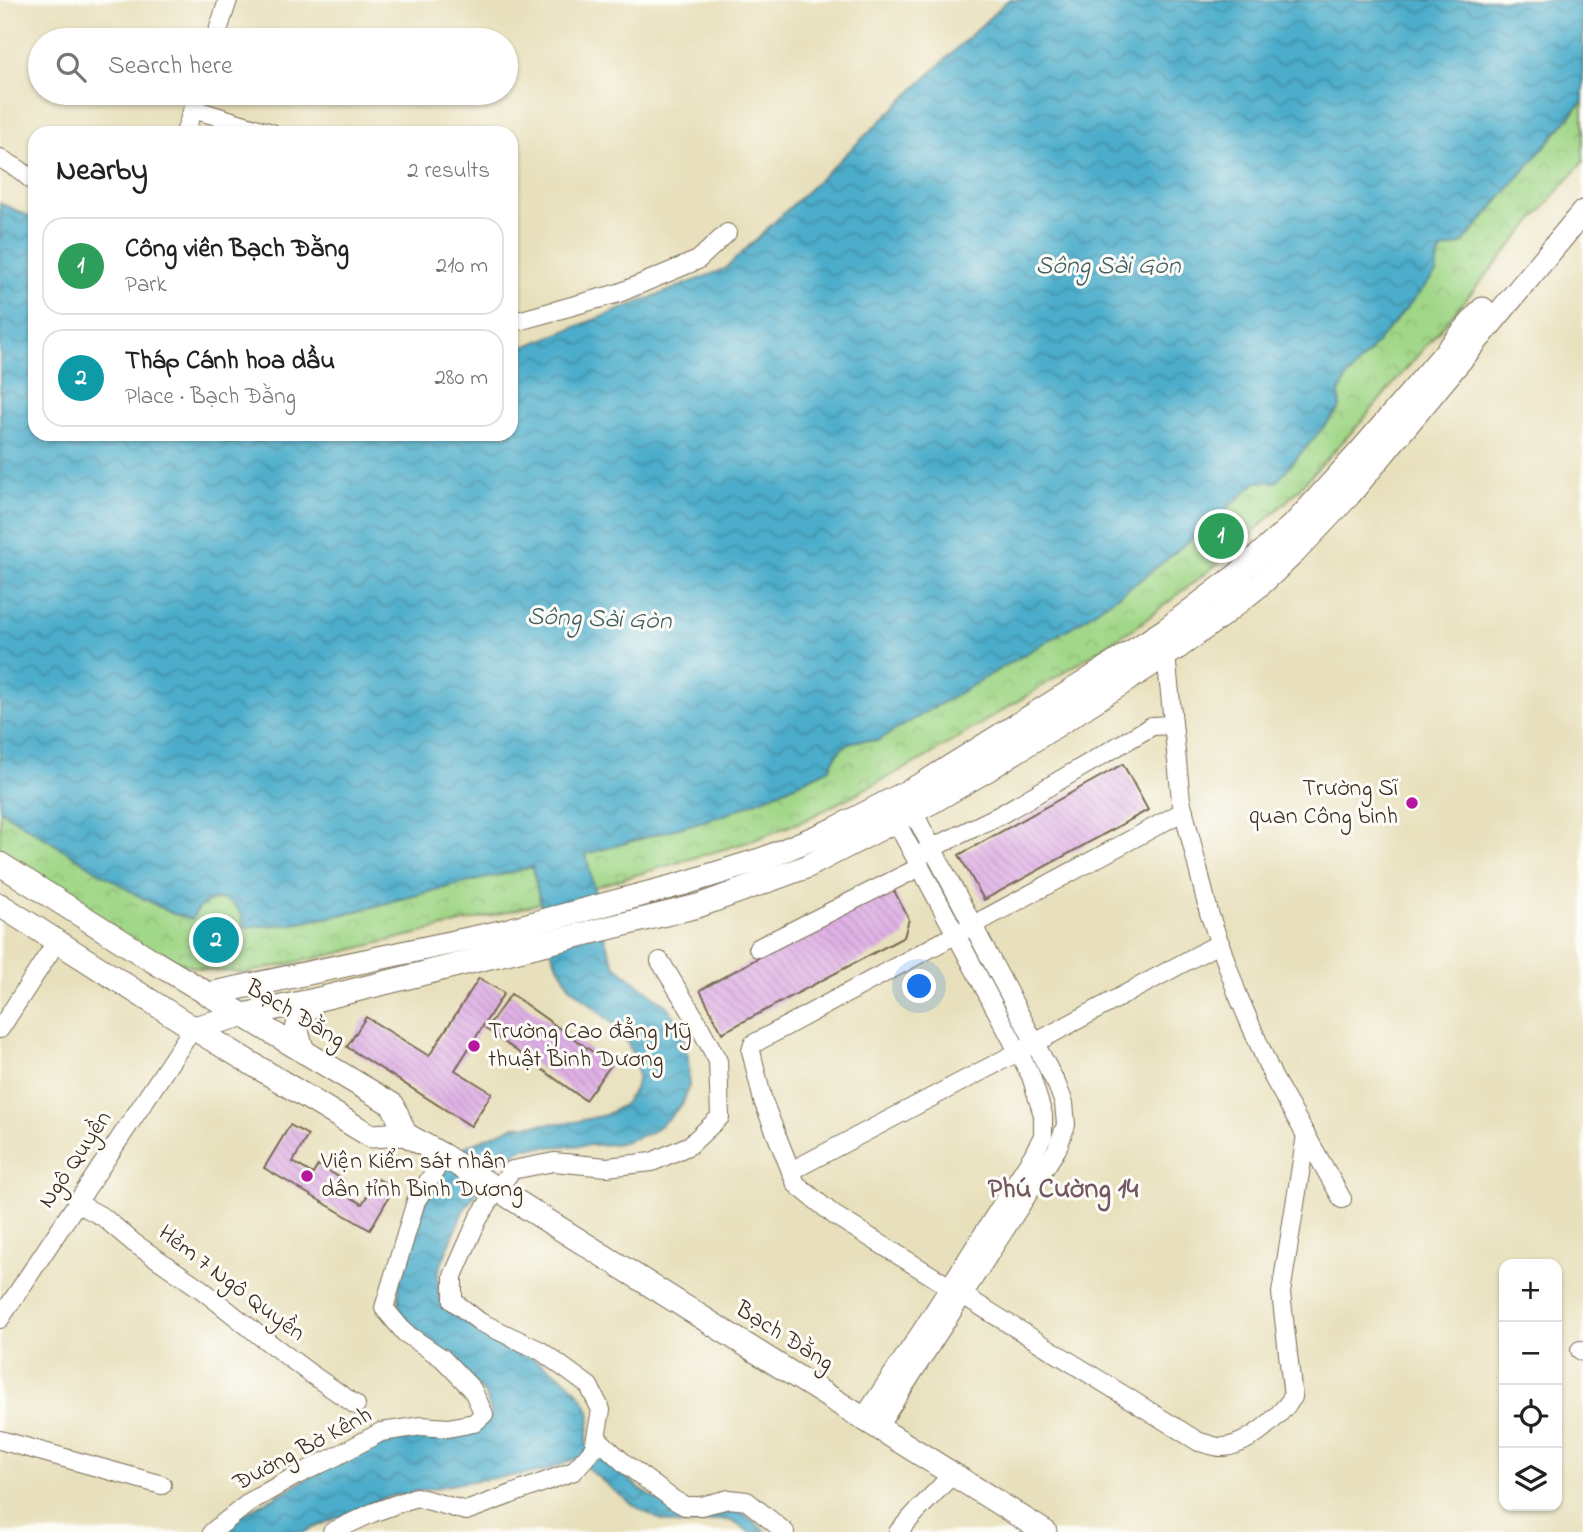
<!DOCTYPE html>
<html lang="en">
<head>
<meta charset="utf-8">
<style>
  :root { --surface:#fff; --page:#f6f6f6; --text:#222; --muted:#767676; --line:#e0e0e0; --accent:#b5179e }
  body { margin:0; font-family:"Indie Flower",sans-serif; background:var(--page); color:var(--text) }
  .controls { position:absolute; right:21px; bottom:21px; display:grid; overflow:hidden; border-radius:14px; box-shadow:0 2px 5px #0004 }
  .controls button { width:63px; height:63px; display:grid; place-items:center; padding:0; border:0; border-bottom:2px solid var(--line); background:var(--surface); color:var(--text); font:35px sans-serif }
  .you { position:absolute; left:920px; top:987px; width:24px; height:24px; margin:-18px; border:5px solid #fff; border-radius:50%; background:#1a73e8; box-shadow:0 0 0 10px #1a73e833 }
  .badge { display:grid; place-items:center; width:46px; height:46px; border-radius:50%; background:var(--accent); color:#fff; font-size:23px; font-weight:700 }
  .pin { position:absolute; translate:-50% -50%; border:4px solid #fff; box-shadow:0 2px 7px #0006 }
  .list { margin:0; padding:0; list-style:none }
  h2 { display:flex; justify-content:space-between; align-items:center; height:91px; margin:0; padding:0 28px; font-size:30px }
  h2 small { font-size:23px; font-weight:400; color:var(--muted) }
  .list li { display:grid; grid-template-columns:46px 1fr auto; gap:21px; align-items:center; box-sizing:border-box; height:98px; margin:0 14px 14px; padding:0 14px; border:2px solid var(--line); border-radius:21px }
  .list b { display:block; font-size:26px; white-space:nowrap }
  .list p { margin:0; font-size:23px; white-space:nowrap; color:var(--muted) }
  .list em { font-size:23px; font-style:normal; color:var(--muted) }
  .icon { flex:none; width:38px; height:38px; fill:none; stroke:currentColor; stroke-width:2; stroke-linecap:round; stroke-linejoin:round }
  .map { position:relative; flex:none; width:1583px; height:1532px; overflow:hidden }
  .search { position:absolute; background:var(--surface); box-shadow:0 2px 5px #0004; left:28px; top:28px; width:490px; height:77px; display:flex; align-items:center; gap:18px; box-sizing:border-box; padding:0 24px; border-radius:38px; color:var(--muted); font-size:26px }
  .panel { position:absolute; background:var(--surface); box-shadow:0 2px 5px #0004; left:28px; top:126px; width:490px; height:315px; border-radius:21px }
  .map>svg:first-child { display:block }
  .park { fill:url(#park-crowns); stroke:#6e8053; stroke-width:2 }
  .water { fill:url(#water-waves); stroke:#446c74; stroke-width:2 }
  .building { fill:url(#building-back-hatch) }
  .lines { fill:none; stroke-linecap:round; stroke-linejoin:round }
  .minor-casing { stroke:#786a55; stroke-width:20 }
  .tertiary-casing { stroke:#786a55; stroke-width:25 }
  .minor { stroke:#fff; stroke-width:18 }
  .tertiary { stroke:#fff; stroke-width:23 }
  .poi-dot { fill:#b5179e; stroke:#fdfcf7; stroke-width:2.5 }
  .labels { text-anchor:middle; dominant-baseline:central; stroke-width:6; stroke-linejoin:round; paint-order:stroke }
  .poi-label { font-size:24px; fill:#3b2a1e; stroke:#fdfcf7; text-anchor:start }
  .street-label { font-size:24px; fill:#3b2a1e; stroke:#fdfcf7 }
  .water-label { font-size:26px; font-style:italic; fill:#425e63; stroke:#fdfcf7 }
  .quarter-label { font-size:28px; font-weight:bold; fill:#745964; stroke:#fdfcf7 }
</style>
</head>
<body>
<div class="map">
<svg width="1583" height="1532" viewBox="0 0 1583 1532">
  <defs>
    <pattern id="park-crowns" width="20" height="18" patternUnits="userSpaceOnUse" patternTransform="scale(1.75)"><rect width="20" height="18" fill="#a1d788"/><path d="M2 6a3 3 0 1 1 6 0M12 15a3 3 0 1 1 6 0" fill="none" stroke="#8cb975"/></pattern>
    <pattern id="water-waves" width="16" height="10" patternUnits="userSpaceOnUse" patternTransform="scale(1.75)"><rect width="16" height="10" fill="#4cadcb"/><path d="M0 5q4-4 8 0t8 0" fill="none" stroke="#408da4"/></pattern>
    <pattern id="building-back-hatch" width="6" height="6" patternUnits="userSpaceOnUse" patternTransform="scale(1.75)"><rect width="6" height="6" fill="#dfb1e5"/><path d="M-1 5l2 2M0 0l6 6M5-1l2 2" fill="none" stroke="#c098c4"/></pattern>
  </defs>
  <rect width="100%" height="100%" fill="#fdfcf7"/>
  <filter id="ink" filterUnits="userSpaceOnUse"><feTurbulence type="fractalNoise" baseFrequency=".0143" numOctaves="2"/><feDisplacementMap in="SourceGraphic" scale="14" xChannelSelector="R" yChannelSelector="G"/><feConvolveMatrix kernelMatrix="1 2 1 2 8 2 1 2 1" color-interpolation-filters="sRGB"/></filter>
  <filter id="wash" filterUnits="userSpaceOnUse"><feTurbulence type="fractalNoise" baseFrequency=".00686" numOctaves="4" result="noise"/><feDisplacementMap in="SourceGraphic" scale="28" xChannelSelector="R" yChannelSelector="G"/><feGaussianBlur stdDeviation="1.57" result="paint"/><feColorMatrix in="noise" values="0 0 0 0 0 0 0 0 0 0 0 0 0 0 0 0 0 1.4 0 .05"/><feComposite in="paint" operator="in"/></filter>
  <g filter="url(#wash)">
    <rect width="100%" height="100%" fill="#e8e0bc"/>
    <path class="park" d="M1583,101v61l-223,261 -67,72 -64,60 -89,69 -109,69 -106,65 -120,62 -54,21 -225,66 -196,48 -85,18 -44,-4 -49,-15 -152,-96v-48l135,84 61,17c12,-13 33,-17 44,0 3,5 4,11 5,16l49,-3 55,-11 79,-21 158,-38 138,-39 62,-26 44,-21c9,-25 22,-30 47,-27l201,-118 68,-47 71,-58 39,-36 83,-90 8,-14 89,-106 1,-12 5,-10 20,-6z"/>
    <path class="water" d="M1008,0h575v101l-121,143 -20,6 -5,10v12l-90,106 -8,14 1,16 -64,74h-20l-39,36 -71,58 -68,47 -201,118c-25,-3 -38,2 -47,27l-44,21 -62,26 -138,39 20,89 9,23 54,42 11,20 8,29 1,29 -6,17 -14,15 -19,15 -34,11 -92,4 -25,15 -36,48 -25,61 1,27c20,17 41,30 63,43 29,17 76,35 87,70 3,8 -2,23 -3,32l55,46 33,20 11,2 32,-3 23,2 27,21c-5,0 -11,0 -16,0 -8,-2 -15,-11 -24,-12 -14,-2 -29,6 -43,5 -37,-1 -81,-44 -108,-67l-15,7 -20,7 -76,10 -82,16 -79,34h-86l15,-12 119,-66 49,-18 68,-2 22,-17 -4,-20 -29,-33 -35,-29 -24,-24v-31l25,-76 11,-21 31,-37 49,-20 60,-4 30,-7 18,-10 12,-16 3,-13 -4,-20 -9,-18 -9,-12 -46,-39 -17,-31 -21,-89 -104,25 -79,21 -55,11 -50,3c-3,-33 -38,-38 -52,-8l-21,-6 -36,-19 -135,-84v-607l35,16v215h476v-82l214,-83z"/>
    <g id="blocks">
      <g class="building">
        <path d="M1123,764l25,46 -164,90 -25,-45z"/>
        <path d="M891,885l18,34 -5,18 -182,96 -22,-43z"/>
        <circle cx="216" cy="940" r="10"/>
        <path d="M479,978l25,15 -49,77 37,23 -21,33 -124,-79 19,-30 63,39z"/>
        <path d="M511,994l100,71 -26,35 -99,-71z"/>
        <path d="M290,1125l18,10 -15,27 20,12 5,-9 26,15 -5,10 23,14 16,-25 16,9 -24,42 -106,-62z"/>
      </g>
    </g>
  </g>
  <g filter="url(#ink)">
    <use href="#blocks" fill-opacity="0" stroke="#786a55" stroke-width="2"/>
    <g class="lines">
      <defs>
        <g id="minor">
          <path d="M215,40l13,-40"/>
          <path d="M193,109l79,24"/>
          <path d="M185,133l13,-40"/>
          <path d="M0,158l20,12 15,13"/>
          <path d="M511,323l108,-30 79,-33 29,-27"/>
          <path d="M1166,655l15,145 28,113 28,80 36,84 69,122"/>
          <path d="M1184,811l-431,233 -2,7 12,50 33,83 38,31 365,227c7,1 15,5 22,5 26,0 58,-30 72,-50l-12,-104 25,-158"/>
          <path d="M758,948l162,-81 -1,-9 5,-6 78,-38 150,-88 21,-1"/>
          <path d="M0,1029l57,-88"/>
          <path d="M791,1171l227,-119 202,-109"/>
          <path d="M77,1203l26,14 31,26 67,46 59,47 51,38 45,31"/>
          <path d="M0,1319l193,-291"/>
          <path d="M1580,1350l3,2"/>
          <path d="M863,1418l57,-85 113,-178 10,-19v-21l-12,-39 -140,-264"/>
          <path d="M878,1427l179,-278 9,-24 -2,-22 -7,-18 -149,-283"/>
          <path d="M597,1438l27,25 50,37 11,6h16l28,-7 18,2 38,31"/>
          <path d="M0,1440l162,45"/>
          <path d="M212,1532l39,-31 46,-26 38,-18 46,-25 41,-6 26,2 26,-5 10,-9 -12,-25 -30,-31 -37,-25 -21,-25 32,-107 28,-45"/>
          <path d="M332,1532l40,-19 44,-16 50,14 108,-40 20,-23 7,-38 -12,-24 -48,-35 -61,-29 -27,-21v-25l25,-57 20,-31 14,-18 42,-8 53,5 45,-5 38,-17 30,-28 -2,-56 -23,-43 -35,-57"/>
          <path d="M898,1532l21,-23 34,-35"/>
        </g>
        <g id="tertiary">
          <path d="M0,864l153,97 240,144 12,29"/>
          <path d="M0,905l193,123 178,108 34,-2 39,22 601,376"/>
          <path d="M209,994l292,-62 181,-48 81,-25 72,-30 89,-46 160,-100 84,-55 68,-52 61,-55 62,-68 124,-144"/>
          <path d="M193,1028l50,-13 72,-15 383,-94 108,-39 126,-65 55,-32 193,-124 41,-30 39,-31 34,-32 55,-58 234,-283"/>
          <path d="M304,1052c-12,-27 -7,-31 11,-52"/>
        </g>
      </defs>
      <use href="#minor" class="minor-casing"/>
      <use href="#tertiary" class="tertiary-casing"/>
      <use href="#minor" class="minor"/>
      <use href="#tertiary" class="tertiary"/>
    </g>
  </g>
  <g class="poi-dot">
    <circle cx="1412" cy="803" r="7"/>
    <circle cx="474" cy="1046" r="7"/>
    <circle cx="307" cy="1176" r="7"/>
  </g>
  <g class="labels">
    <g class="poi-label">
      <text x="1398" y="789" text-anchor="end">Trường Sĩ<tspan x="1398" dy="28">quan Công binh</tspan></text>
      <text x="488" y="1032">Trường Cao đẳng Mỹ<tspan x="488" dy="28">thuật Bình Dương</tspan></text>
      <text x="321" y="1162">Viện Kiểm sát nhân<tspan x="321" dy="28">dân tỉnh Bình Dương</tspan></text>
    </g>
    <g class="street-label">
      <text transform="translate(295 1015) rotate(31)">Bạch Đằng</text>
      <text transform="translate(76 1160) rotate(-56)">Ngô Quyền</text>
      <text transform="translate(231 1284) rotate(37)">Hẻm 7 Ngô Quyền</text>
      <text transform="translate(784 1337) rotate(32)">Bạch Đằng</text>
      <text transform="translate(303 1450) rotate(-28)">Đường Bờ Kênh</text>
    </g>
    <g class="water-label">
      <text x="1108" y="267">Sông Sài Gòn</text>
      <text transform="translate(599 620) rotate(2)">Sông Sài Gòn</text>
    </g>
    <g class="quarter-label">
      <text x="1063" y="1190">Phú Cường 14</text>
    </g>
  </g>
</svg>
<div class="controls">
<button>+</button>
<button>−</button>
<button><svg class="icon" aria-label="locate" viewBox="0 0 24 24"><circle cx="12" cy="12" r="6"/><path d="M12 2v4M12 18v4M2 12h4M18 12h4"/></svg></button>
<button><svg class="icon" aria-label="layers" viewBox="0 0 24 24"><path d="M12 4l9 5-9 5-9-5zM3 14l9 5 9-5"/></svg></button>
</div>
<div class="you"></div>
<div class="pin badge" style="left:1221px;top:536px;background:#2e9e5b">1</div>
<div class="pin badge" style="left:216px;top:940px;background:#0f9aa8">2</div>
<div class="search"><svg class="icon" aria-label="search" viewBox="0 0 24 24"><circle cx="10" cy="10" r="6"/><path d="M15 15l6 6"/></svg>Search here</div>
<section class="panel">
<h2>Nearby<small>2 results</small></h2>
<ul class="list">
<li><span class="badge" style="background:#2e9e5b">1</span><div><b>Công viên Bạch Đằng</b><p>Park</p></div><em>210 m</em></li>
<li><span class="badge" style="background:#0f9aa8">2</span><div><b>Tháp Cánh hoa dầu</b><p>Place · Bạch Đằng</p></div><em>280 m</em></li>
</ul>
</section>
</div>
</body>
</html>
